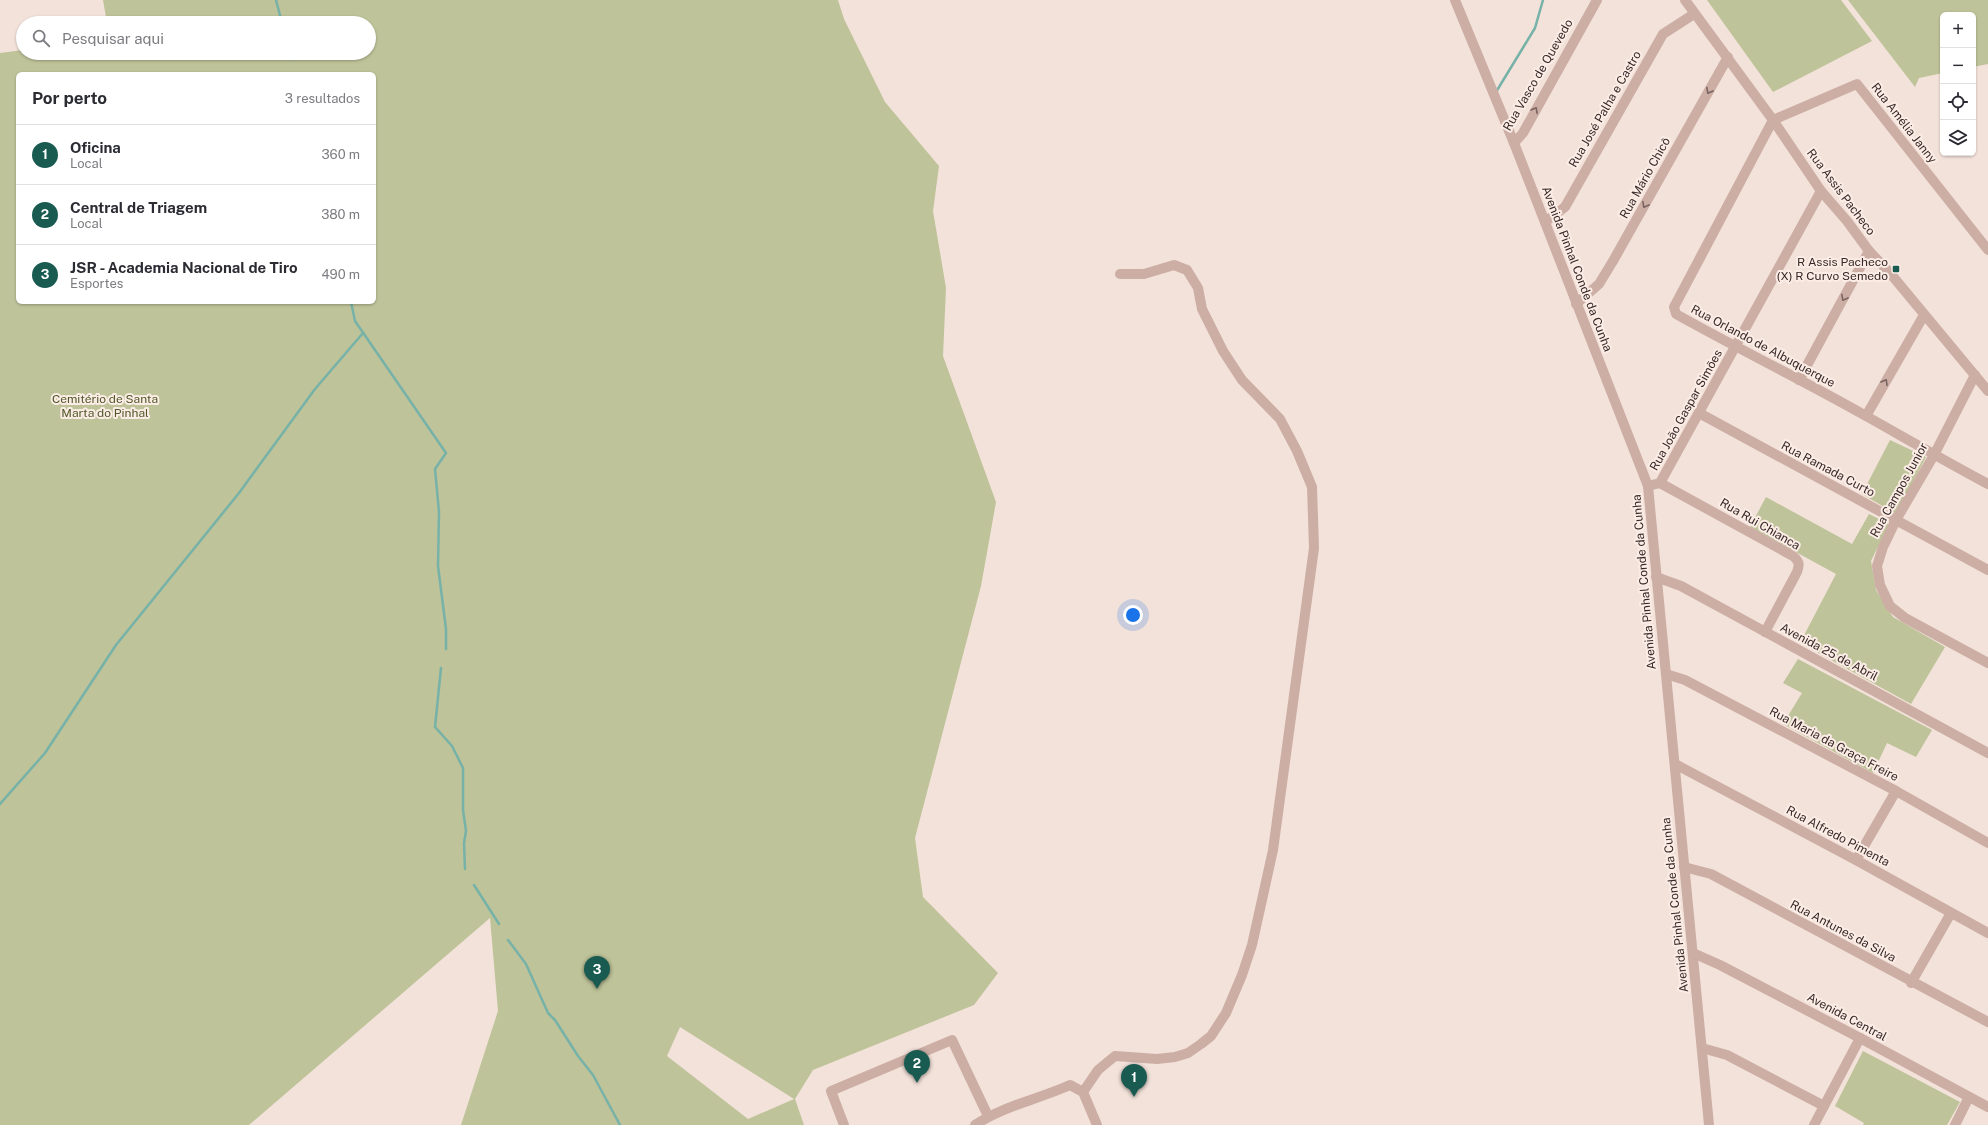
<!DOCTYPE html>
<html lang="pt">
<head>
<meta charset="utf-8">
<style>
  :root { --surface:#fff; --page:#f7f7f7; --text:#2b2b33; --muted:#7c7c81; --line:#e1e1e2; --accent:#1a5b51 }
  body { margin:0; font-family:"Public Sans",sans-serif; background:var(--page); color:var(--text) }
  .controls { position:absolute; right:12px; top:12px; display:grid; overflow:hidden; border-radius:6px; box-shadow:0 1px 3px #0004 }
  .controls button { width:36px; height:36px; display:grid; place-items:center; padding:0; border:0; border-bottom:1px solid var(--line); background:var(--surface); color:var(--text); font:20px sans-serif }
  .you { position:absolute; left:1133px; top:615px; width:14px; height:14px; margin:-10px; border:3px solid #fff; border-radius:50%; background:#1a73e8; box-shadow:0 0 0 6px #1a73e833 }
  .badge { display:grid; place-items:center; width:26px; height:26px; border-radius:50%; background:var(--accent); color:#fff; font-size:13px; font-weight:700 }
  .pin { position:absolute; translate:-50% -33px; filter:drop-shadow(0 1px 2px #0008) }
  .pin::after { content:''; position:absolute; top:21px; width:14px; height:12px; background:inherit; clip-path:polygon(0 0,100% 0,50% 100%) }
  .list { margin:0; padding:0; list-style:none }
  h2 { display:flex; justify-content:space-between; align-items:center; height:52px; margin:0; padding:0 16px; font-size:17px }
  h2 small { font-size:13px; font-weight:400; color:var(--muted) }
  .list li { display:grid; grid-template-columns:26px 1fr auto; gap:12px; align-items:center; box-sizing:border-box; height:60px; padding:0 16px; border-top:1px solid var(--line) }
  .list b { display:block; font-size:15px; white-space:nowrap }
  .list p { margin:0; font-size:13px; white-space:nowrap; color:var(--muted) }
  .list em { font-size:13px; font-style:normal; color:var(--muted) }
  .icon { flex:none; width:22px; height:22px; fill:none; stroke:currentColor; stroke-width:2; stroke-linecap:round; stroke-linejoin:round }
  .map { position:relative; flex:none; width:1988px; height:1125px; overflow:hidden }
  .search { position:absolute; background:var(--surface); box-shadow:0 1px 3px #0004; left:16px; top:16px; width:360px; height:44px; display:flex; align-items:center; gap:10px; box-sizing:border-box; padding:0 14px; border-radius:22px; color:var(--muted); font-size:15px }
  .panel { position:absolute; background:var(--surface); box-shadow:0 1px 3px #0004; left:16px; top:72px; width:360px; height:232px; border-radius:6px }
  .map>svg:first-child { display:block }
  .green { fill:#bec399; fill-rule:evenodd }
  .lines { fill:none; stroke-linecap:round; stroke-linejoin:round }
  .stream { stroke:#77b2a8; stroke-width:2.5 }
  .minor { stroke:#ccaea5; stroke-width:10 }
  .oneway { stroke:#7a6460 }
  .poi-dot { fill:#1a5b51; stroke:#fbede6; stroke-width:1.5 }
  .labels { text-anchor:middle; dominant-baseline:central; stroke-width:4; stroke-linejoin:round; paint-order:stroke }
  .street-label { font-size:12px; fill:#372827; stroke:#fbede6 }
  .poi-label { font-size:12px; fill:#372827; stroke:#fbede6; text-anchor:end }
  .park-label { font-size:12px; fill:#505729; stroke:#fbede6 }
</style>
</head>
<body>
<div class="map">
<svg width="1988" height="1125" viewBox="0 0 1988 1125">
  <rect width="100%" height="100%" fill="#f3e2da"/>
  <g class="green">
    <path d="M103,0h735l6,19 41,83 54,64 -6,45 13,77 -3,68 53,146 -15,84 -66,252 8,59 75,76 -24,32 -161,65 -18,29 9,26h-343l37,-114 -8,-93 -241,207h-249v-1072l23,-3v3h346v-30h-262zM18,74h356v228h-356zM680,1027l114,72 -46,20 -81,-63z"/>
    <path d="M1707,0h134l31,41 -99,51z"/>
    <path d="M1848,0h140v64l-15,3v-52h-30v58l-24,5 -4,9z"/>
    <path d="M1890,440l36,17 -30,57 -34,-20z"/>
    <path d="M1766,497l86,47 17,-30 20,10 -18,37 5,29 17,27 52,30 -34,57 -111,-61 36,-69 -86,-47z"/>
    <path d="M1798,659l134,71 -16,27 -29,-14 -14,30 -90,-49 19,-31 -19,-10z"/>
    <path d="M1863,1051l97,51 -13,23h-84l1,-2 -29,-17z"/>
  </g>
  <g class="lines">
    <g class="stream">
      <path d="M276,0l6,23"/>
      <path d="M289,53l2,6"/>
      <path d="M294,73l1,1"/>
      <path d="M1496,92l39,-64 8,-28"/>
      <path d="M351,302l4,19 91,132 -11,16 4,43 -1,54 8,63v20"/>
      <path d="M441,668l-6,59 17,19 11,22v42l3,21 -2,12 1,26"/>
      <path d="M0,804l45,-51 71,-108 123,-152 76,-104 48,-56"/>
      <path d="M474,885l25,39"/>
      <path d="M508,940l18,24 22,49 7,7 23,36 15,19 27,50"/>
    </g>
    <g class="minor">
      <path d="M1455,0l59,143 134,343 61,639"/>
      <path d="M1685,0l88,120 48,71 26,30 22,30 21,22 98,118"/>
      <path d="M1514,143l9,-10 74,-133"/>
      <path d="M1545,222l20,-15 98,-173 31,-20"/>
      <path d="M1988,250l-131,-166 -84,36 -99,187 2,7c62,35 127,66 190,102 41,23 81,46 122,68"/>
      <path d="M1576,304l23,-20 14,-23 115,-204"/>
      <path d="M1975,375l-41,80 -38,65 -13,27 -6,19 3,19 10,21 15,12 83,45"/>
      <path d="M1799,380l70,-129"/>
      <path d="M1699,413l289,157"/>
      <path d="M1866,416l58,-101"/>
      <path d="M1660,483l133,73c6,5 7,8 4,16l-32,60"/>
      <path d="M1648,486l12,-3 161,-292"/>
      <path d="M1656,577l25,9 307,167"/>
      <path d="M1666,674l19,6 211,111 92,52"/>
      <path d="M1675,764l181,96 132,73"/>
      <path d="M1856,860l40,-69"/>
      <path d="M1684,867l27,7 277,148"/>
      <path d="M1693,953l27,12 140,73 128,69"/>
      <path d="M1911,983l40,-70"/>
      <path d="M1702,1048l25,7 97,51"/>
      <path d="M1083,1092l15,-22 17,-14 42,3 18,-2 13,-4 13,-9 10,-8 15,-23 16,-38 10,-30 21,-95 41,-302 -2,-61 -15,-36 -17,-32 -38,-39 -19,-29 -21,-42 -4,-21 -11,-18 -13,-5 -30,9h-24"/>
      <path d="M844,1125l-13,-34 121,-51 36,76"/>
      <path d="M975,1125c28,-19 64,-26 95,-40l13,7 14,33"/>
      <path d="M1814,1125l46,-87"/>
      <path d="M1955,1125l14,-28"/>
    </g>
  </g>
  <defs><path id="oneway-chevron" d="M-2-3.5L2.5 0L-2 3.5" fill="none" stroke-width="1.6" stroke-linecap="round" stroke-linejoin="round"/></defs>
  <g class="oneway">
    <use href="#oneway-chevron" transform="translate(1709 91) rotate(119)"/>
    <use href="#oneway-chevron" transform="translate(1535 110) rotate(-61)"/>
    <use href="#oneway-chevron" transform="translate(1645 205) rotate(119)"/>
    <use href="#oneway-chevron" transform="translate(1844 298) rotate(119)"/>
    <use href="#oneway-chevron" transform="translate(1885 382) rotate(-60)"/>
  </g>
  <rect class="poi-dot" x="1892" y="265" width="8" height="8" rx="2"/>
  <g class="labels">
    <g class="street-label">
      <text transform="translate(1538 75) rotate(-60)">Rua Vasco de Quevedo</text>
      <text transform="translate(1605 109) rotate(-60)">Rua José Palha e Castro</text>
      <text transform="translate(1904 123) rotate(52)">Rua Amélia Janny</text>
      <text transform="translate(1645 178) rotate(-61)">Rua Mário Chicô</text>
      <text transform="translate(1841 192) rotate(53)">Rua Assis Pacheco</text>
      <text transform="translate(1577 269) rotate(69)">Avenida Pinhal Conde da Cunha</text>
      <text transform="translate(1763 346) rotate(28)">Rua Orlando de Albuquerque</text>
      <text transform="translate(1686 410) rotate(-61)">Rua João Gaspar Simões</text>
      <text transform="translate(1828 469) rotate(28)">Rua Ramada Curto</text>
      <text transform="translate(1899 490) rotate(-61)">Rua Campos Junior</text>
      <text transform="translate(1760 524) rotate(30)">Rua Rui Chianca</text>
      <text transform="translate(1644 582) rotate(-95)">Avenida Pinhal Conde da Cunha</text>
      <text transform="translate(1829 652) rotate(28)">Avenida 25 de Abril</text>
      <text transform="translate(1834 744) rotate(28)">Rua Maria da Graça Freire</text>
      <text transform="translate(1838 836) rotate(28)">Rua Alfredo Pimenta</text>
      <text transform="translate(1675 905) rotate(-96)">Avenida Pinhal Conde da Cunha</text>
      <text transform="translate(1843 931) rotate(28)">Rua Antunes da Silva</text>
      <text transform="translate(1847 1017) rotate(28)">Avenida Central</text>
    </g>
    <g class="poi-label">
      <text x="1888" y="262">R Assis Pacheco<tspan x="1888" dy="14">(X) R Curvo Semedo</tspan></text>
    </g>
    <g class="park-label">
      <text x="105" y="399">Cemitério de Santa<tspan x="105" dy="14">Marta do Pinhal</tspan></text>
    </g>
  </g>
</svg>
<div class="controls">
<button>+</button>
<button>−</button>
<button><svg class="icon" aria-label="locate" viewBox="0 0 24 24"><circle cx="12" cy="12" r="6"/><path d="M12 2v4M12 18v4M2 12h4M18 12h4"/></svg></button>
<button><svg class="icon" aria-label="layers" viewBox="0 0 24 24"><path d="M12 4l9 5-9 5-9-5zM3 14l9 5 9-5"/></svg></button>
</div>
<div class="you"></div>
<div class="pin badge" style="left:1134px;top:1097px">1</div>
<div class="pin badge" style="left:917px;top:1083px">2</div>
<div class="pin badge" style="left:597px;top:989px">3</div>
<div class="search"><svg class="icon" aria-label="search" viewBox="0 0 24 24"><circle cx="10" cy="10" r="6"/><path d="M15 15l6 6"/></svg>Pesquisar aqui</div>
<section class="panel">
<h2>Por perto<small>3 resultados</small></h2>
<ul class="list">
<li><span class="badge">1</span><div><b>Oficina</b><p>Local</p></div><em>360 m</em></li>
<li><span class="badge">2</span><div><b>Central de Triagem</b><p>Local</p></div><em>380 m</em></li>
<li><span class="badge">3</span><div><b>JSR - Academia Nacional de Tiro</b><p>Esportes</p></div><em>490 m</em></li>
</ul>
</section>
</div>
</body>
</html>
